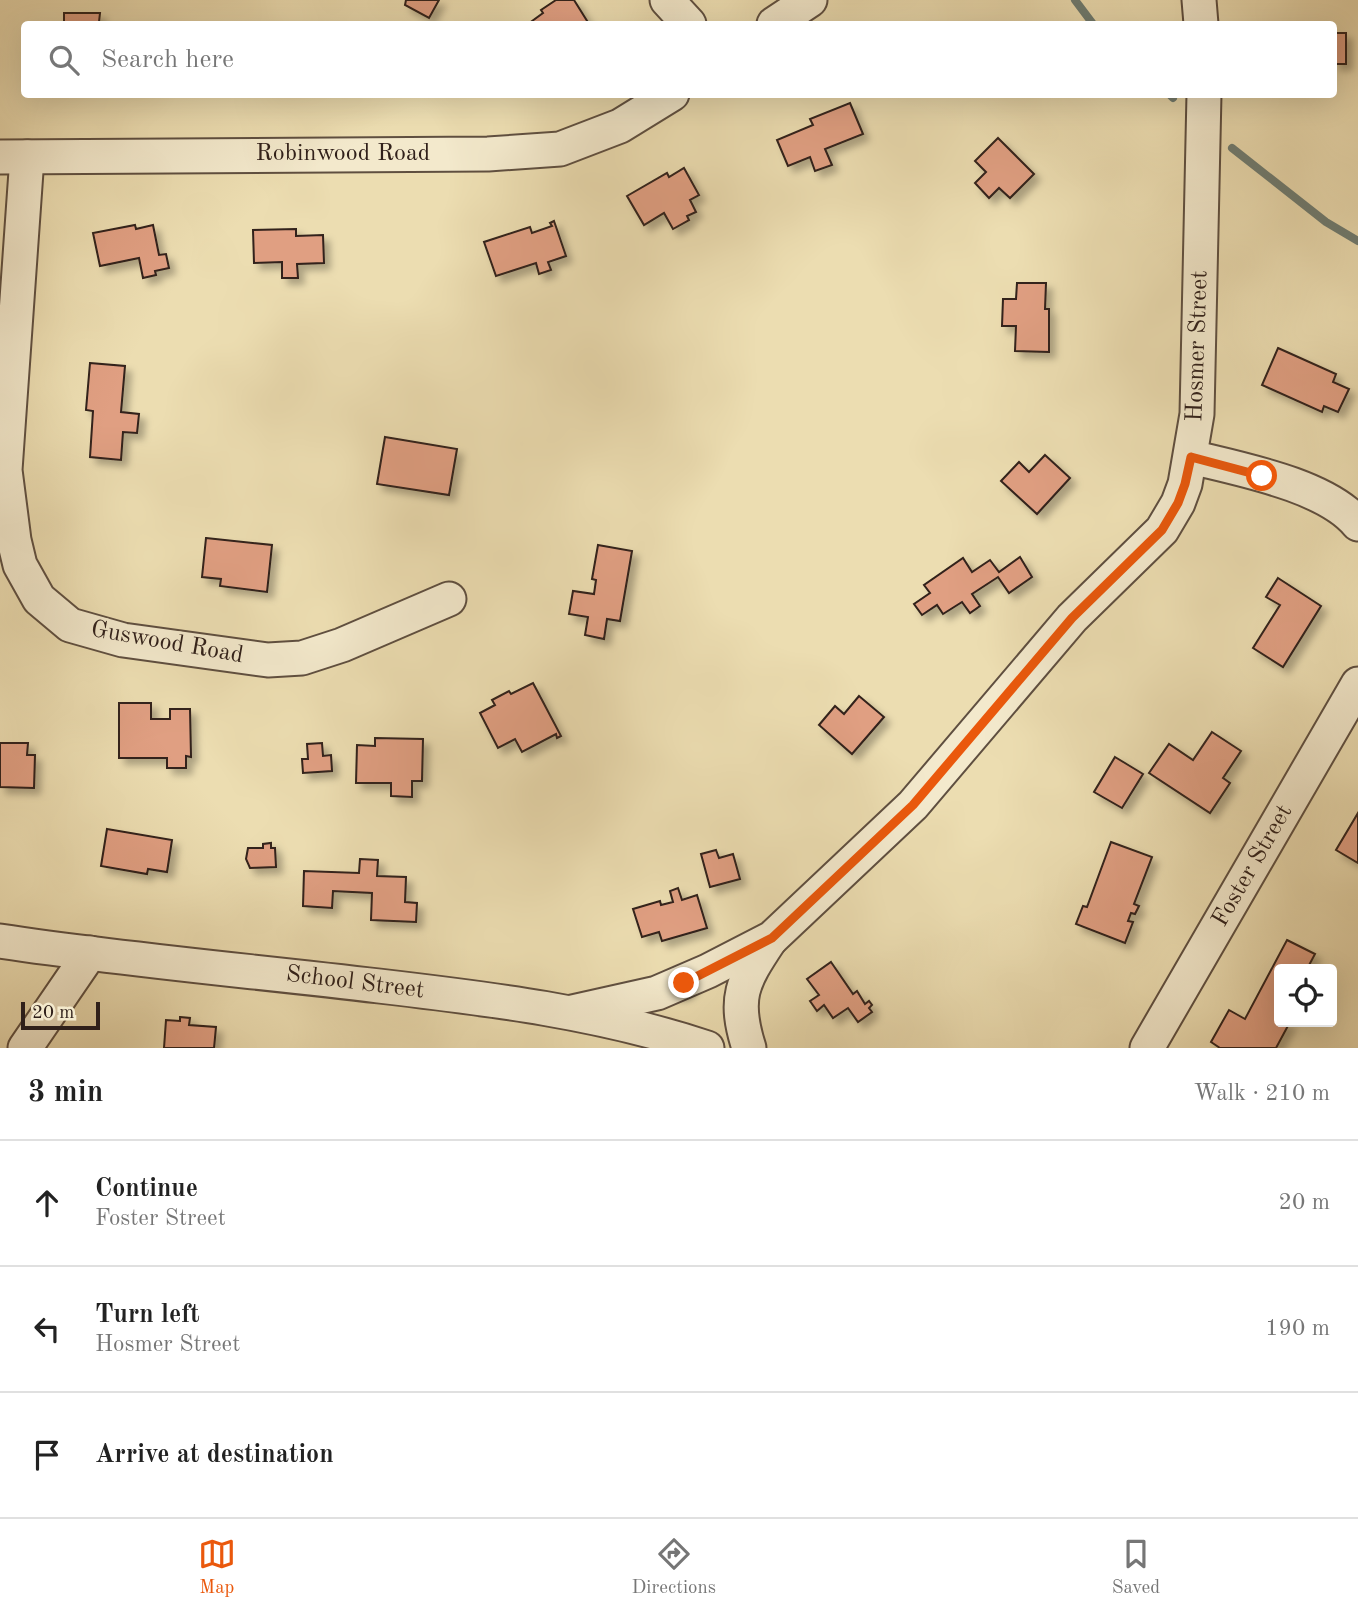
<!DOCTYPE html>
<html lang="en">
<head>
<meta charset="utf-8">
<style>
  :root { --surface:#fff; --page:#f6f6f6; --text:#222; --muted:#767676; --line:#e0e0e0; --accent:#ea580c }
  body { margin:0; font-family:"Old Standard TT",serif; background:var(--page); color:var(--text) }
  .controls { position:absolute; right:21px; bottom:21px; display:grid; overflow:hidden; border-radius:7px; box-shadow:0 7px 28px #0002 }
  .controls button { width:63px; height:63px; display:grid; place-items:center; padding:0; border:0; border-bottom:2px solid var(--line); background:var(--surface); color:var(--text); font:35px sans-serif }
  .scale { position:absolute; left:21px; bottom:18px; width:79px; box-sizing:border-box; padding-left:7px; border:4px solid #30201a; border-top:0; font-size:19px; line-height:24px; white-space:nowrap; color:#30201a; -webkit-text-stroke:5px #f3e9cc; paint-order:stroke }
  .stop { position:absolute; width:21px; height:21px; margin:-16px; border:5px solid #ea580c; border-radius:50%; background:#fff }
  .stop.end { background:#ea580c; border-color:#fff; box-shadow:0 2px 7px #0008 }
  .list { margin:0; padding:0; list-style:none }
  h2 { display:flex; justify-content:space-between; align-items:center; height:91px; margin:0; padding:0 28px; font-size:30px }
  h2 small { font-size:23px; font-weight:400; color:var(--muted) }
  .list li { display:grid; grid-template-columns:46px 1fr auto; gap:21px; align-items:center; box-sizing:border-box; height:126px; padding:0 28px; border-top:2px solid var(--line) }
  .list b { display:block; font-size:26px; white-space:nowrap }
  .list p { margin:0; font-size:23px; white-space:nowrap; color:var(--muted) }
  .list em { font-size:23px; font-style:normal; color:var(--muted) }
  .icon { flex:none; width:38px; height:38px; fill:none; stroke:currentColor; stroke-width:2; stroke-linecap:round; stroke-linejoin:round }
  .map { position:relative; flex:none; width:1358px; height:1048px; overflow:hidden }
  .search { position:absolute; background:var(--surface); box-shadow:0 7px 28px #0002; left:21px; right:21px; top:21px; height:77px; display:flex; align-items:center; gap:18px; box-sizing:border-box; padding:0 24px; border-radius:7px; color:var(--muted); font-size:26px }
  .sheet { height:469px; background:var(--surface) }
  nav { display:flex; justify-content:space-around; align-items:center; box-sizing:border-box; height:98px; border-top:2px solid var(--line); background:var(--surface); font-size:19px; color:var(--muted) }
  nav a { display:grid; justify-items:center; gap:4px }
  nav .on { color:var(--accent) }
  .map>svg:first-child { display:block }
  .lines { fill:none; stroke-linecap:round; stroke-linejoin:round }
  .stream { stroke:#6f7d73; stroke-width:8 }
  .building { fill:#e09f82; stroke:#30201a; stroke-width:2; filter:url(#shadow) }
  .minor-casing { stroke:#5f4f40; stroke-width:37 }
  .minor { stroke:#f3e9cc; stroke-width:33 }
  .route { stroke:#ea580c; stroke-width:9 }
  .labels { text-anchor:middle; dominant-baseline:central; stroke-width:5; stroke-linejoin:round; paint-order:stroke }
  .street-label { font-size:24px; fill:#30201a; stroke:#f3e9cc }
</style>
</head>
<body>
<div class="map">
<svg width="1358" height="1048" viewBox="0 0 1358 1048">
  <defs>
    <filter id="shadow"><feDropShadow dx="6" dy="6" stdDeviation="3.5" flood-color="#0004"/></filter>
  </defs>
  <rect width="100%" height="100%" fill="#ecddb1"/>
  <filter id="stains"><feTurbulence type="fractalNoise" baseFrequency=".00286" numOctaves="4"/><feColorMatrix values="0 0 0 0 .2 0 0 0 0 .09 0 0 0 0 .02 0 0 0 .5 -.17"/></filter>
  <radialGradient id="worn" r=".72"><stop offset=".6" stop-color="#630" stop-opacity="0"/><stop offset="1" stop-color="#630" stop-opacity=".3"/></radialGradient>
  <g class="lines">
    <g class="stream">
      <path d="M1075,0l18,24"/>
      <path d="M1169,94l4,4"/>
      <path d="M1232,148l94,74 32,19"/>
    </g>
  </g>
  <g class="building">
    <path d="M406,0h33l-10,18 -24,-13z"/>
    <path d="M556,0h18l15,24h-61l15,-11 -2,-3z"/>
    <path d="M64,13h36l-1,9 28,1v1h-63z"/>
    <rect x="1334" y="33" width="12" height="31"/>
    <path d="M850,103l13,31 -38,15 7,16 -17,6 -5,-14 -22,9 -11,-26 36,-15 -3,-6z"/>
    <path d="M998,138l36,36 -24,24 -11,-10 -10,10 -14,-15 11,-11 -11,-11z"/>
    <path d="M684,168l15,27 -9,5 6,12 -9,4 2,4 -16,9 -9,-16 -20,12 -17,-29 40,-23 2,4z"/>
    <path d="M554,221l12,35 -18,6 3,8 -12,4 -3,-11 -40,13 -12,-34 46,-15 2,6 20,-7 -2,-3z"/>
    <path d="M135,225l1,4 17,-4 6,30 7,-1 3,14 -14,3 1,4 -13,3 -4,-20 -39,8 -7,-33z"/>
    <path d="M296,229v7l27,-1 1,28 -27,1 1,14h-16v-16l-28,1 -1,-33z"/>
    <path d="M1017,283h29l-1,26h4v43l-34,-1 1,-25h-14l1,-27h13z"/>
    <path d="M1278,348l58,26 -3,8 16,7 -11,23 -14,-6 -2,6 -60,-27z"/>
    <path d="M90,363l35,3 -4,46 18,2 -2,19 -14,-1 -2,28 -31,-3 3,-46 -7,-1z"/>
    <path d="M385,437l72,12 -8,46 -72,-11z"/>
    <path d="M1045,455l25,23 -33,36 -36,-33 18,-19 10,10z"/>
    <path d="M206,538l66,7 -5,47 -47,-6 1,-7 -19,-2z"/>
    <path d="M598,545l34,6 -12,70 -13,-2 -3,20 -19,-4 3,-18 -19,-3 4,-23 21,3 2,-14 -4,-1z"/>
    <path d="M1020,557l12,20 -23,16 -11,-16 -26,17 8,12 -10,7 -8,-11 -19,12 -6,-9 -15,10 -8,-11 16,-11 -6,-8 39,-27 9,14 18,-12 9,12z"/>
    <path d="M1278,578l43,28 -38,61 -30,-19 27,-43 -14,-8z"/>
    <path d="M533,683l28,53 -4,2 -1,-4 -34,18 -7,-13 -17,9 -18,-35 15,-8 -3,-5 17,-9 2,3z"/>
    <path d="M859,696l25,21 -32,37 -33,-29 16,-19 9,8z"/>
    <path d="M119,703h32v16h19v-10h20l1,48 -5,-1v12h-19v-10h-48z"/>
    <path d="M1212,732l29,19 -18,27 7,5 -20,30 -61,-40 20,-29 24,16z"/>
    <path d="M375,738l48,1 -1,42h-10v16l-21,-1v-13h-35l1,-38 18,1z"/>
    <path d="M0,743h28l-1,12h8l-1,33 -34,-1z"/>
    <path d="M322,743l1,13 8,-1 1,16 -29,2 -1,-14h6l-1,-15z"/>
    <path d="M1115,757l28,17 -21,34 -28,-16z"/>
    <path d="M1358,813v50l-22,-13z"/>
    <path d="M107,829l65,11 -5,32 -19,-3 -1,5 -46,-8z"/>
    <path d="M1111,842l41,15 -18,47 5,2 -4,8 -4,-1 -3,8 5,1 -8,21 -49,-19 7,-18 4,1z"/>
    <path d="M271,843v5h4l1,19 -26,1 -4,-9 2,-11h15v-4z"/>
    <path d="M716,850l3,8 14,-4 7,25 -30,8 -9,-33z"/>
    <path d="M360,859l18,1 -1,16 29,1 -1,25 12,1 -1,19 -45,-2 1,-27 -39,-2 -1,17 -29,-2 1,-35 55,2z"/>
    <path d="M678,888l4,12 15,-5 10,33 -45,13 -3,-9 -17,5 -9,-28 27,-8 1,4 12,-3 -3,-11z"/>
    <path d="M1287,940l28,14 -8,15h-28v53h11l-14,26h-56l-9,-6 18,-32 16,9z"/>
    <path d="M831,962l22,32 4,-3 8,13 4,-3 3,4 -3,3 3,4 -14,10 -10,-14 -15,10 -9,-13 -7,6 -7,-10 9,-6 -12,-16z"/>
    <path d="M180,1017l10,1 -1,7 27,2 -2,21h-50l2,-28 14,1z"/>
  </g>
  <g class="lines">
    <defs>
      <g id="minor">
        <path d="M667,0l22,24"/>
        <path d="M1199,0l2,24"/>
        <path d="M774,24l36,-24"/>
        <path d="M0,157l488,-3 72,-5 60,-23 52,-32"/>
        <path d="M27,157l-22,313 9,70 6,25 19,34 31,26 53,15 145,20 34,-2 40,-13 107,-46"/>
        <path d="M1191,457c48,12 135,28 167,67"/>
        <path d="M0,941c126,19 253,30 379,45 111,13 221,26 328,62"/>
        <path d="M572,1012l85,-19 51,-22 64,-33 141,-133 159,-187 90,-88 16,-27 7,-19 12,-70 7,-320"/>
        <path d="M25,1048l65,-95"/>
        <path d="M749,1048c-16,-50 -7,-66 21,-108"/>
        <path d="M1147,1048l211,-364"/>
      </g>
    </defs>
    <use href="#minor" class="minor-casing"/>
    <use href="#minor" class="minor"/>
  </g>
  <g class="lines">
    <path class="route" d="M684,983l88,-45 141,-133 159,-187 90,-88 16,-27 7,-19 6,-27 71,19"/>
  </g>
  <g class="labels">
    <g class="street-label">
      <text x="343" y="154">Robinwood Road</text>
      <text transform="translate(1198 346) rotate(-88)">Hosmer Street</text>
      <text transform="translate(167 643) rotate(10)">Guswood Road</text>
      <text transform="translate(1253 866) rotate(-60)">Foster Street</text>
      <text transform="translate(355 983) rotate(7)">School Street</text>
    </g>
  </g>
  <rect width="100%" height="100%" filter="url(#stains)"/>
  <rect width="100%" height="100%" fill="url(#worn)"/>
</svg>
<div class="controls">
<button><svg class="icon" aria-label="locate" viewBox="0 0 24 24"><circle cx="12" cy="12" r="6"/><path d="M12 2v4M12 18v4M2 12h4M18 12h4"/></svg></button>
</div>
<div class="scale">20 m</div>
<div class="stop" style="left:1262px;top:476px"></div>
<div class="stop end" style="left:684px;top:983px"></div>
<div class="search"><svg class="icon" aria-label="search" viewBox="0 0 24 24"><circle cx="10" cy="10" r="6"/><path d="M15 15l6 6"/></svg>Search here</div>
</div>
<section class="sheet">
<h2>3 min<small>Walk · 210 m</small></h2>
<ul class="list">
<li><svg class="icon" aria-label="ahead" viewBox="0 0 24 24"><path d="M12 20V5M6 11l6-6 6 6"/></svg><div><b>Continue</b><p>Foster Street</p></div><em>20 m</em></li>
<li><svg class="icon" aria-label="left" viewBox="0 0 24 24"><path d="M17 20v-9H6M10 6l-5 5 5 5"/></svg><div><b>Turn left</b><p>Hosmer Street</p></div><em>190 m</em></li>
<li><svg class="icon" aria-label="arrive" viewBox="0 0 24 24"><path d="M6 21V4h12l-3 4 3 4H6"/></svg><div><b>Arrive at destination</b></div></li>
</ul>
</section>
<nav>
<a class="on"><svg class="icon" aria-label="map" viewBox="0 0 24 24"><path d="M3 6l6-2 6 2 6-2v14l-6 2-6-2-6 2zM9 4v14M15 6v14"/></svg>Map</a>
<a><svg class="icon" aria-label="directions" viewBox="0 0 24 24"><path d="M12 3l9 9-9 9-9-9zM9 14v-3h6M13 9l2 2-2 2"/></svg>Directions</a>
<a><svg class="icon" aria-label="saved" viewBox="0 0 24 24"><path d="M7 4h10v16l-5-4-5 4z"/></svg>Saved</a>
</nav>
</body>
</html>
